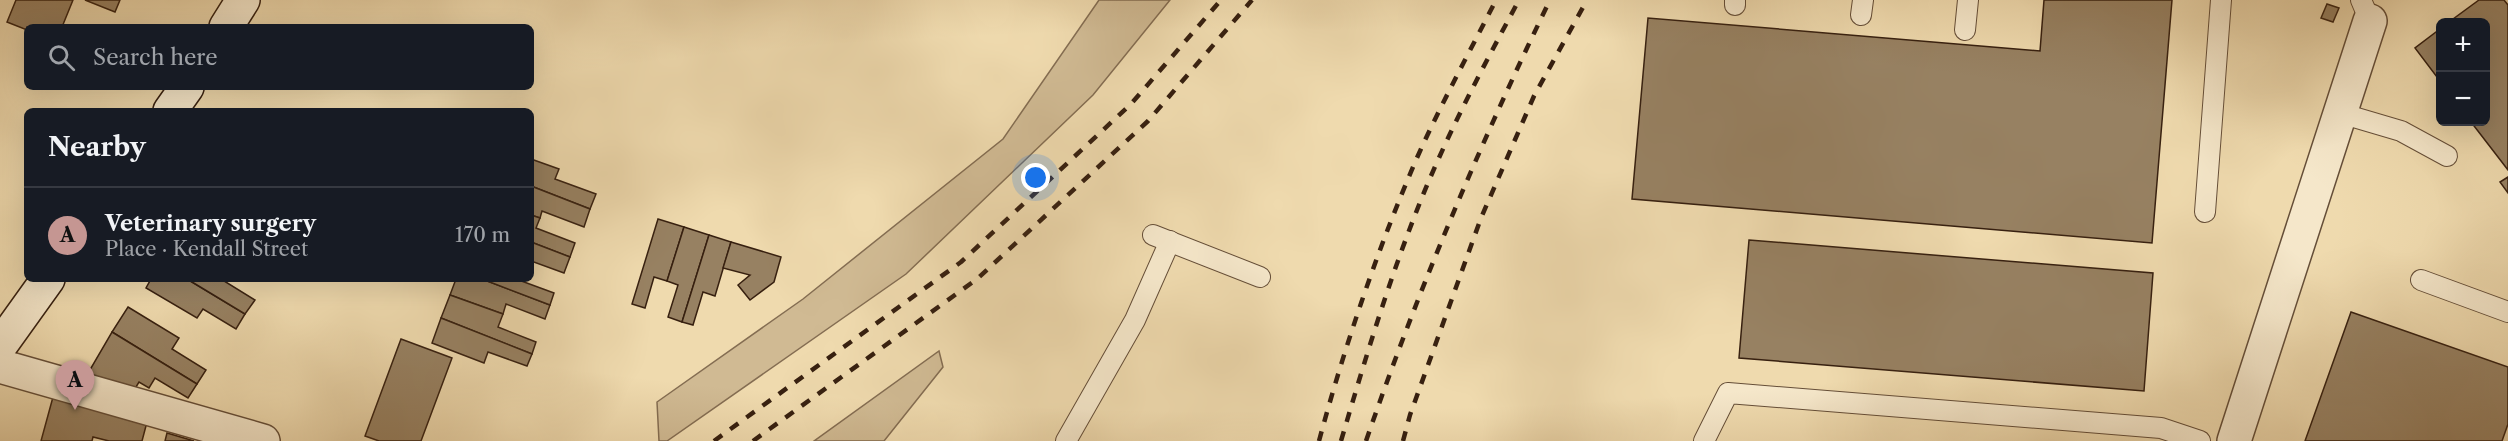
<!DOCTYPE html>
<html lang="en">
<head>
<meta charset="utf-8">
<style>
  :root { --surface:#171b24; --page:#242831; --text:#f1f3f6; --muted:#9ea1a6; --line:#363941; --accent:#c59692 }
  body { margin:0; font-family:"Libre Caslon Text",serif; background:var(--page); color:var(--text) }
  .controls { position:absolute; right:18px; top:18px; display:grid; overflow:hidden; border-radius:9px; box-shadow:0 6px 24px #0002 }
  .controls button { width:54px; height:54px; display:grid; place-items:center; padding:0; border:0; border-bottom:2px solid var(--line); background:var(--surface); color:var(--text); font:30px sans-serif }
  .you { position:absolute; left:1036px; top:178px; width:21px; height:21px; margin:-15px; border:4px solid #fff; border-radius:50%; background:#1a73e8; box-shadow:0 0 0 9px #1a73e833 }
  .badge { display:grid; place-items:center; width:39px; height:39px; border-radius:50%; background:var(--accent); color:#111; font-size:20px; font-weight:700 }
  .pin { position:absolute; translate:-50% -50px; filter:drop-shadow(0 2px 3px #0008) }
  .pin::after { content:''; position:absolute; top:32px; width:21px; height:18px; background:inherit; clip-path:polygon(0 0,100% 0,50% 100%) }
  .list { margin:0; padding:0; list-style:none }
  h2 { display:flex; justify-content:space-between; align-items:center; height:78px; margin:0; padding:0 24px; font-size:26px }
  h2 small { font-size:20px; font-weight:400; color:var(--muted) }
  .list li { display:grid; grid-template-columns:39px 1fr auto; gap:18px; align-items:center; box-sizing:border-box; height:96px; padding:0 24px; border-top:2px solid var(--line) }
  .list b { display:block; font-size:22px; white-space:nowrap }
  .list p { margin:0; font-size:20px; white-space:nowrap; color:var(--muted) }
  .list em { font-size:20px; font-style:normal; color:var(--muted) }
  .icon { flex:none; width:33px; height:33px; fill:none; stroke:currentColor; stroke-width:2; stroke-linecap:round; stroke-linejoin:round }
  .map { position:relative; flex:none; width:2508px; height:441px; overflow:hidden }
  .search { position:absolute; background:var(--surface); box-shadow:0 6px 24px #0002; left:24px; top:24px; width:510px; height:66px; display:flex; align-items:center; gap:15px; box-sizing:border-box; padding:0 21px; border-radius:9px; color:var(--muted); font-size:22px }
  .panel { position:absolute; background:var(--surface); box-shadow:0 6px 24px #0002; left:24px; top:108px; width:510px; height:174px; border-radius:9px }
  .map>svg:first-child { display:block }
  .green { fill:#d0ba93; stroke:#846d52; stroke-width:1.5 }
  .building { fill:#978162; stroke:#372010; stroke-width:1.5 }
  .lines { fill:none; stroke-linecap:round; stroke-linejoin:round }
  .service-casing { stroke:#654e38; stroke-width:22 }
  .minor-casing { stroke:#654e38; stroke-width:36 }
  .secondary-casing { stroke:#372010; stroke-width:36 }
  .service { stroke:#f5e7ca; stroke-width:20 }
  .minor { stroke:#f5e7ca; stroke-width:33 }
  .secondary { stroke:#f5e7ca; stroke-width:33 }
  .rail { stroke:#372010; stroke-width:4.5; stroke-dasharray:10 10; stroke-linecap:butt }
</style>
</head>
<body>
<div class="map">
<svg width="2508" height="441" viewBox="0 0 2508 441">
  <rect width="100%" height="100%" fill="#efdaae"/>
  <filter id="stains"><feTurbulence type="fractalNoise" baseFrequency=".00333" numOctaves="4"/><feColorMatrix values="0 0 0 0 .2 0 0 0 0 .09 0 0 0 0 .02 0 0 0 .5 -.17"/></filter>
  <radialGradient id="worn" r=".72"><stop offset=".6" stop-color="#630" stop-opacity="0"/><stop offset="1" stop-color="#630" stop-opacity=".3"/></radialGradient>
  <g class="green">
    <path d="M1099,0h71l-77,95 -187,179 -239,167h-8l-2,-39 146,-103 200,-160z"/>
    <path d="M939,351l4,16 -59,74h-70z"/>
  </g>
  <g class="building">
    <path d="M16,0h57l-11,27h-35v3l-20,-8z"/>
    <path d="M85,0h35l-5,12z"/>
    <path d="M2044,0h128l-20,243 -520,-44 16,-181 392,33z"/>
    <path d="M2479,0h25l4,5v165l-37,-48h15v-100h-37z"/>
    <path d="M2327,4l12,4 -6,14 -12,-4z"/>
    <path d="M2440,29v52l-25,-33z"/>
    <path d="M531,159l28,10 -4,10 41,15 -6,15 -59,-23z"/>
    <path d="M2508,177v16l-8,-11z"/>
    <path d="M531,186l59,23 -6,18 -42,-16 -2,7 -9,-3z"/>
    <path d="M531,215l9,3 -4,10 39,15 -5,14 -39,-15z"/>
    <path d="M658,219l26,8 -17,54 -13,-4 -9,31 -13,-4z"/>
    <path d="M684,227l25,8 -27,87 -14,-5 10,-32 -11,-4z"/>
    <path d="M709,235l22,7 -16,54 -12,-4 -10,33 -11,-3z"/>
    <path d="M1749,240l404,33 -9,118 -405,-33z"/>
    <path d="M531,242l39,15 -6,16 -33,-12z"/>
    <path d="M731,242l50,15 -7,25 -24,18 -12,-15 12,-10 -27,-7z"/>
    <path d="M151,279h36l58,35 -9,15 -33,-20 -6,9 -51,-30z"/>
    <path d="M187,279h34l34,21 -10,14z"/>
    <path d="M456,279h26l68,26 -5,14 -39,-15 -3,10 -53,-19z"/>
    <path d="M482,279h34l38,14 -4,12z"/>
    <path d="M450,295l53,19 -5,13 38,15 -4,12 -91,-36z"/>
    <path d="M128,307l51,31 -7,11 34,21 -9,14 -85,-52z"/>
    <path d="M2351,312l157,55v57l-6,17h-197z"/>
    <path d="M441,318l91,36 -5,12 -39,-14 -4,11 -52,-20z"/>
    <path d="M112,332l85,52 -9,14 -33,-20 -6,10 -10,-6 -6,10 -49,-12z"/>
    <path d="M401,339l51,19 -31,83h-42l-14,-5z"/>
    <path d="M53,397l94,25 -5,19h-33l-16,-4 -1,4h-51z"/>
    <path d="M167,433l27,8h-29z"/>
  </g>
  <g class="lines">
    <defs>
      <g id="service">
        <path d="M2361,0l9,21"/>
        <path d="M1735,5v-5"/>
        <path d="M1861,15l2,-15"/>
        <path d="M1965,30l3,-30"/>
        <path d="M2340,113l61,18 46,25"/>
        <path d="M2205,212l16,-212"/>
        <path d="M1153,235l107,42"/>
        <path d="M2421,280l87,32"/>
        <path d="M1066,441l69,-121 35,-79"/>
        <path d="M1704,441l24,-48 433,35 39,13"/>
      </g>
      <g id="minor">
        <path d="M0,366l263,75"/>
        <path d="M2234,441l136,-420"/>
      </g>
      <g id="secondary">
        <path d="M226,27l17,-27"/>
        <path d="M170,111l17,-24"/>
        <path d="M0,346l48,-67"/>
      </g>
    </defs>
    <use href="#service" class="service-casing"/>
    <use href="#minor" class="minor-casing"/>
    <use href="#secondary" class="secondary-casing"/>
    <use href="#service" class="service"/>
    <use href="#minor" class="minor"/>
    <use href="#secondary" class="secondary"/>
    <g class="rail">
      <path d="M714,441l247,-179 170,-158 90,-104"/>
      <path d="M753,441l224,-162 171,-158 104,-121"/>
      <path d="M1319,441c25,-93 59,-193 97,-281 24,-54 53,-107 80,-160"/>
      <path d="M1341,441c23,-78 46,-155 76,-231 28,-72 65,-141 102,-210"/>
      <path d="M1366,441c52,-151 114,-297 184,-441"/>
      <path d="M1403,441l7,-26 71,-197 53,-122 53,-96"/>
    </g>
  </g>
  <rect width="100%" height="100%" filter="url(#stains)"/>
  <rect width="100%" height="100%" fill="url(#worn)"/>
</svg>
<div class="controls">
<button>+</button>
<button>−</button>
</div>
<div class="you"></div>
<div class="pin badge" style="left:75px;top:410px">A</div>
<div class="search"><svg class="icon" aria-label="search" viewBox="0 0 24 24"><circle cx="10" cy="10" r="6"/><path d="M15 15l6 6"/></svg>Search here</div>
<section class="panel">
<h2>Nearby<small></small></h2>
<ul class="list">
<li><span class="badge">A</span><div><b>Veterinary surgery</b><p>Place · Kendall Street</p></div><em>170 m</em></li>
</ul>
</section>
</div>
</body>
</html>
